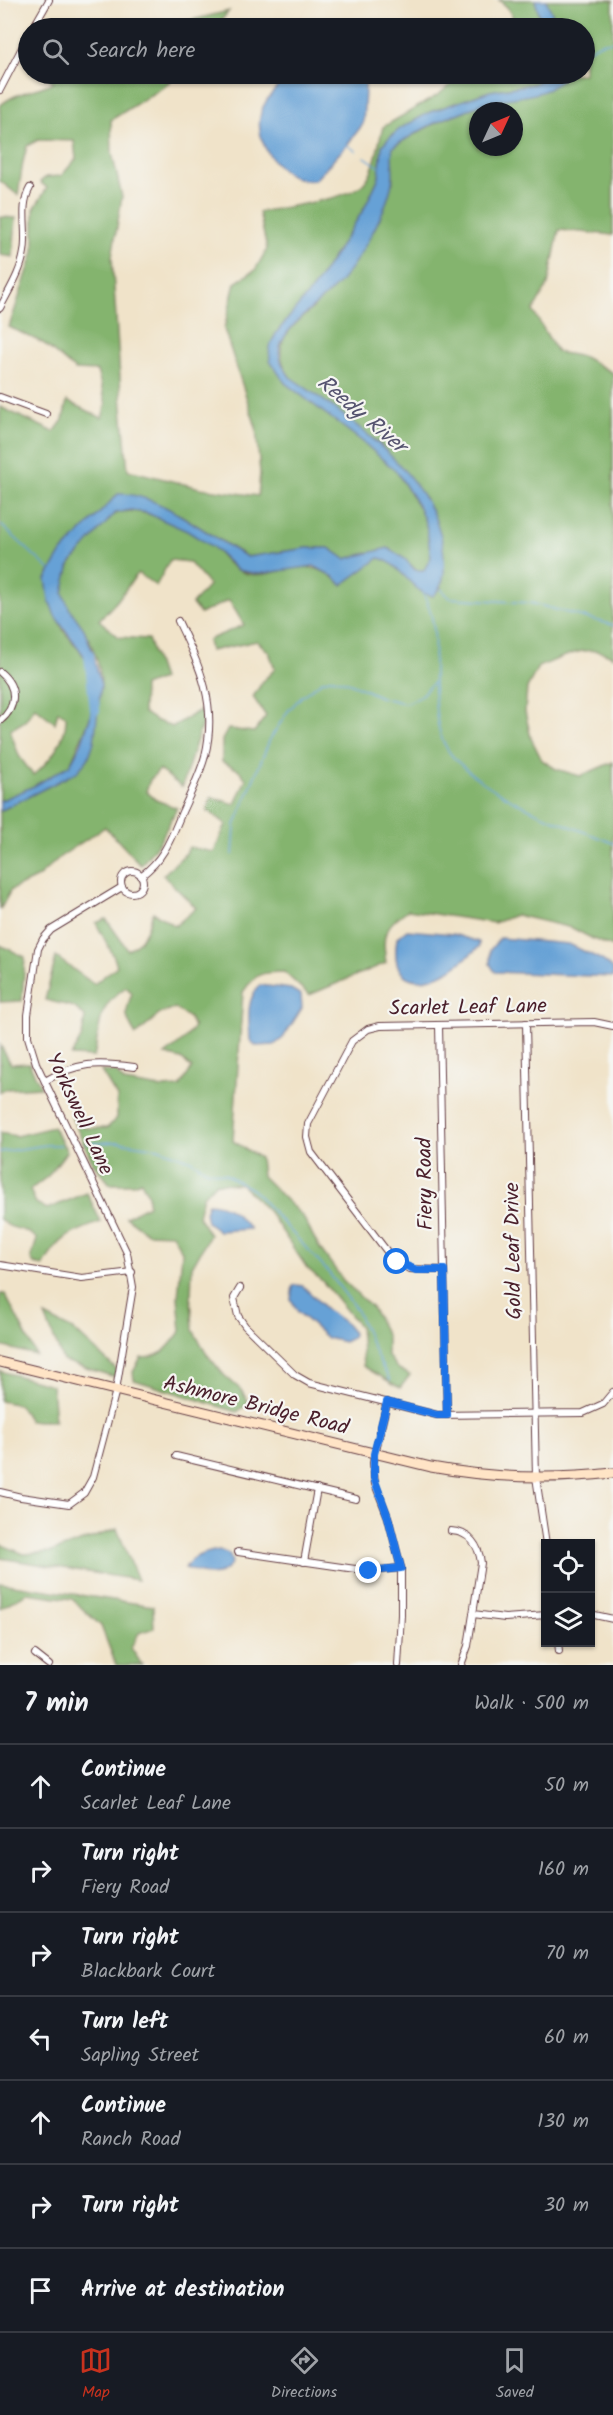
<!DOCTYPE html>
<html lang="en">
<head>
<meta charset="utf-8">
<style>
  :root { --surface:#171b24; --page:#242831; --text:#f1f3f6; --muted:#9ea1a6; --line:#363941; --accent:#c8321e }
  body { margin:0; font-family:Kalam,sans-serif; background:var(--page); color:var(--text) }
  .controls { position:absolute; right:18px; bottom:18px; display:grid; overflow:hidden; border-radius:0px; box-shadow:0 2px 4px #0004 }
  .controls button { width:54px; height:54px; display:grid; place-items:center; padding:0; border:0; border-bottom:2px solid var(--line); background:var(--surface); color:var(--text); font:30px sans-serif }
  .compass { position:absolute; left:469px; top:102px; width:54px; height:54px; border-radius:50%; background:var(--surface); box-shadow:0 2px 4px #0004; rotate:46deg }
  .stop { position:absolute; width:18px; height:18px; margin:-14px; border:4px solid #1a73e8; border-radius:50%; background:#fff }
  .stop.end { background:#1a73e8; border-color:#fff; box-shadow:0 2px 6px #0008 }
  .list { margin:0; padding:0; list-style:none }
  h2 { display:flex; justify-content:space-between; align-items:center; height:78px; margin:0; padding:0 24px; font-size:26px }
  h2 small { font-size:20px; font-weight:400; color:var(--muted) }
  .list li { display:grid; grid-template-columns:39px 1fr auto; gap:18px; align-items:center; box-sizing:border-box; height:84px; padding:0 24px; border-top:2px solid var(--line) }
  .list b { display:block; font-size:22px; white-space:nowrap }
  .list p { margin:0; font-size:20px; white-space:nowrap; color:var(--muted) }
  .list em { font-size:20px; font-style:normal; color:var(--muted) }
  .icon { flex:none; width:33px; height:33px; fill:none; stroke:currentColor; stroke-width:2; stroke-linecap:round; stroke-linejoin:round }
  .map { position:relative; flex:none; width:613px; height:1665px; overflow:hidden }
  .search { position:absolute; background:var(--surface); box-shadow:0 2px 4px #0004; left:18px; right:18px; top:18px; height:66px; display:flex; align-items:center; gap:15px; box-sizing:border-box; padding:0 21px; border-radius:33px; color:var(--muted); font-size:22px }
  .sheet { height:666px; background:var(--surface) }
  nav { display:flex; justify-content:space-around; align-items:center; box-sizing:border-box; height:84px; border-top:2px solid var(--line); background:var(--surface); font-size:16px; color:var(--muted) }
  nav a { display:grid; justify-items:center; gap:3px }
  nav .on { color:var(--accent) }
  .map>svg:first-child { display:block }
  .forest { fill:#84b46e; stroke:#676a4c; stroke-width:1.5; fill-rule:evenodd }
  .water { fill:#66a1d6; stroke:#586080; stroke-width:1.5 }
  .lines { fill:none; stroke-linecap:round; stroke-linejoin:round }
  .stream { stroke:#66a1d6; stroke-width:1.5 }
  .river { stroke:#66a1d6; stroke-width:10 }
  .street-casing { stroke:#633c43; stroke-width:8 }
  .secondary-casing { stroke:#633c43; stroke-width:11 }
  .street { stroke:#fff; stroke-width:6 }
  .secondary { stroke:#ffe4c6; stroke-width:9 }
  .route { stroke:#1a73e8; stroke-width:8 }
  .labels { text-anchor:middle; dominant-baseline:central; stroke-width:4.5; stroke-linejoin:round; paint-order:stroke }
  .street-label { font-size:21px; fill:#4a1f2b; stroke:#f6f6f2 }
  .water-label { font-size:22px; font-style:italic; fill:#55536f; stroke:#f6f6f2 }
</style>
</head>
<body>
<div class="map">
<svg width="613" height="1665" viewBox="0 0 613 1665">
  <rect width="100%" height="100%" fill="#f6f6f2"/>
  <filter id="ink" filterUnits="userSpaceOnUse"><feTurbulence type="fractalNoise" baseFrequency=".0167" numOctaves="2"/><feDisplacementMap in="SourceGraphic" scale="12" xChannelSelector="R" yChannelSelector="G"/><feConvolveMatrix kernelMatrix="1 2 1 2 8 2 1 2 1" color-interpolation-filters="sRGB"/></filter>
  <filter id="wash" filterUnits="userSpaceOnUse"><feTurbulence type="fractalNoise" baseFrequency=".008" numOctaves="4" result="noise"/><feDisplacementMap in="SourceGraphic" scale="24" xChannelSelector="R" yChannelSelector="G"/><feGaussianBlur stdDeviation="1.35" result="paint"/><feColorMatrix in="noise" values="0 0 0 0 0 0 0 0 0 0 0 0 0 0 0 0 0 1.4 0 .05"/><feComposite in="paint" operator="in"/></filter>
  <g filter="url(#wash)">
    <rect width="100%" height="100%" fill="#f0e3c9"/>
    <g class="forest">
      <path d="M499,0h36l8,28h-24l-12,-21z"/>
      <path d="M546,0h67v235l-54,-5 -11,55 -15,26 24,41 27,5 29,16v284c-25,-16 -50,1 -75,10l-11,21 -2,24 6,26 11,22 14,9 24,7 33,-14v185l-20,-8 -21,-11 -56,-13 -22,8 -86,-13c-25,17 -26,24 -22,53l-77,32 -25,-23c-23,0 -28,1 -41,20l-10,149 27,17 2,18 41,41 16,30 24,33 30,29 14,28v18l10,13 13,7 -10,13 -37,-22 -3,-39 -37,-45 -16,-14 -38,-56 -28,-28 -26,-1 -12,13 -5,20 12,19 -18,32 -1,30 2,33 13,23 18,22 17,15 8,13 -12,9 -103,-32 -1,-8 8,-14c23,-1 26,-10 40,-27l-3,-34 4,-45 -10,-18 -25,-1 -21,-16 22,-12v-10l-7,-14 -8,3h-23l-17,-21 -21,-45 1,-15 12,25h22l10,-10v-21l-16,-26 15,1 8,10 37,6 19,-1 12,-19 -11,-9 -16,-4 20,-16 9,-12 -5,-9 -14,-10 -14,5 -25,22c-12,-18 -11,-23 -4,-42l-6,-6c-30,21 -25,36 -32,70l-23,-1 11,-20 3,-19 -11,-10 -29,-7 11,-43 38,27 23,-18 -3,-9 -18,-34 10,-4 22,31c16,-9 20,-22 25,-38l22,14 21,-18 -33,-33 23,-22 3,-6 25,5 12,-28 -19,-14 4,-13 24,7 11,-25 -7,-9 -17,-8v-22l6,-11 26,3 12,-16 -13,-19 10,-16 12,-12 -6,-17 -12,-11 -47,10 -2,-11 36,-15 -15,-25 -29,14 -8,-10 17,-19 -20,-23 -19,-2 -14,26 -18,-13 -21,28 -18,19 20,17 29,2 14,40 -18,7 -1,26 12,8 17,7 30,-18 2,8 -22,70 -23,-17 -9,10 -4,11 10,9 21,8 -17,33 -19,24 -36,-38 -45,30 -22,20 -27,13 -11,20v-99l77,-39c5,-21 11,-41 17,-62 2,-8 7,-18 7,-26 0,-18 -9,-41 -18,-56 -7,-11 -19,-21 -20,-35 -1,-21 13,-37 26,-51 7,-9 17,-25 28,-29 26,-9 76,18 96,34 8,7 13,17 23,22 35,21 65,-25 106,16l37,-27 10,2 35,34 17,-5 -15,-90 -46,-55 -90,-67c-22,-34 -1,-47 24,-70l79,-125 -2,-27 2,-8c21,-13 42,-25 66,-34 12,-5 26,-10 40,-13 22,-4 53,-4 66,-26h19v-46h-25zM478,111h36v36h-36z"/>
      <path d="M229,11l-14,17h-30l3,-7z"/>
      <path d="M42,74h135l-12,12 -54,34 1,33 10,44 -10,60 10,151 6,62 72,18 58,8 2,-23 -4,-46 -32,-98 11,-46 20,-13 12,-21 -8,-37c24,-5 88,-12 104,-28 13,-13 15,-41 20,-57l55,-32 26,-21h84l-14,10 -44,7 -60,21 -29,16 -14,12 -5,6 -3,31 -15,32 -50,78 -37,45 -8,15 16,36 78,59 34,30 22,36 7,16 5,33 -7,13h-8l-11,-11 -17,-11 -43,11 -16,-11h-22l-60,9 -67,-42 -62,-21 -56,58 -13,48 15,31 27,34 4,14 -5,39 -20,47 -36,21 -34,15v-394l54,25 9,-12 4,-19 35,17 4,-14 -9,-33 -22,-1 -32,-27 -34,-16 25,-75v-43l13,-21 -7,-6 6,-5 15,-1 15,-17 -2,-18 -36,-1 -11,6 -4,16 -5,33 -18,-14v-75c14,-14 36,-15 54,-24zM35,707l20,16 3,-12 8,5c1,23 -16,46 -33,59l-14,-19 -9,-26 15,-9z"/>
      <path d="M0,217l16,1 -3,39 -13,-2z"/>
      <path d="M0,945l25,12 -3,44 -22,1z"/>
      <path d="M0,1045l11,19 18,-1 12,24 -35,2 -6,3z"/>
      <path d="M53,1127l14,24 -19,25 -18,14 6,13 11,6 40,-16 14,29c-32,12 -40,14 -58,44l-9,-2 -3,-5 6,-20c-14,-14 -26,-7 -37,-20v-86l16,3z"/>
      <path d="M0,1294h5l31,61 -36,-9z"/>
      <path d="M45,1316l30,15 41,38 -1,8 -52,-16z"/>
      <path d="M0,1371l52,14 3,36h-26l-10,-16 -19,-4z"/>
      <path d="M117,1529l21,51 -138,-22v-14l24,10 27,-2z"/>
      <path d="M0,1583l153,23 1,22 -15,5 -8,15 11,17h-26l-15,-39 -29,-27 -45,-6 -27,15z"/>
    </g>
    <g class="water">
      <path d="M535,0h11l13,28h-16z"/>
      <path d="M286,74h80l-3,50 -16,21 -32,35c-32,5 -63,-37 -54,-67 4,-16 18,-25 25,-39z"/>
      <path d="M548,74h17c-13,22 -43,22 -66,26 -14,3 -28,8 -40,13 -24,8 -45,21 -66,34 -3,12 2,24 -1,36 -6,30 -31,73 -50,97 -17,21 -55,42 -62,67 -3,11 4,21 10,30 59,41 152,102 154,182 1,14 0,27 -11,37 -22,-3 -32,-33 -54,-38l-37,27 -8,-8 -20,-11 -56,8 -21,-4 -24,-23 -26,-16 -40,-18 -16,-3 -16,3 -45,51 -7,29 6,15 15,21 8,21 9,35 -7,57 -6,17 -11,13 -77,39v-10l34,-15 36,-21 11,-21 9,-26 5,-39 -4,-14 -36,-49 -6,-16 -3,-21 16,-27 56,-58c41,-2 93,44 129,63l60,-9h22l16,11 43,-11 17,11 10,11h9l7,-13 -5,-33 -7,-17 -22,-35 -34,-30 -78,-59 -15,-22 -1,-14 8,-15 37,-45 50,-78 15,-32 3,-31 5,-6 14,-12 29,-16 60,-21 44,-7z"/>
      <path d="M407,930l46,4 26,8v5c-9,8 -20,18 -31,24 -34,18 -58,9 -51,-33z"/>
      <path d="M500,938l69,6 33,16 11,9v8l-118,-5 -5,-8v-14z"/>
      <path d="M260,985l31,4 10,6 1,13 -19,30 -9,7 -18,1 -6,-6c-1,-19 -5,-40 10,-55z"/>
      <path d="M208,1203c21,1 29,11 42,26l-31,2 -12,-9 -2,-10z"/>
      <path d="M296,1285l7,1 23,23 18,13 9,11 -1,5 -8,4 -17,-4 -29,-26 -7,-13 2,-13z"/>
      <path d="M219,1550l10,4 3,8c-11,20 -30,12 -47,6 7,-13 20,-15 34,-18z"/>
    </g>
    <g class="lines">
      <g class="stream">
        <path d="M584,52l17,-9 12,-2"/>
        <path d="M347,145l9,6"/>
        <path d="M365,157l16,11"/>
        <path d="M0,524l50,46"/>
        <path d="M441,589l9,9 81,5 82,22"/>
        <path d="M423,593c20,41 7,66 12,108 1,14 3,32 10,44 6,13 18,21 28,30 42,32 91,49 140,68"/>
        <path d="M233,855l2,-30 35,-86 18,-28 14,-15 20,-15 11,-3 17,5 33,15 22,5 13,-5 15,-15"/>
        <path d="M86,1143l32,-1 40,6 33,12 15,10 19,4 28,16 76,83 27,36 23,52 11,19"/>
        <path d="M0,1152l46,-7h15"/>
      </g>
      <path class="river" d="M89,654l6,56"/>
    </g>
  </g>
  <g filter="url(#ink)">
    <g class="lines">
      <defs>
        <g id="street">
          <path d="M33,28l16,-28"/>
          <path d="M0,90l28,-54"/>
          <path d="M0,308c9,-18 21,-36 24,-56 4,-21 -5,-45 6,-64"/>
          <path d="M0,397l46,17"/>
          <path d="M0,672c18,15 17,35 0,49"/>
          <circle cx="132" cy="882" r="11"/>
          <path d="M141,876c24,-18 30,-38 41,-64 8,-18 18,-37 23,-56 13,-52 -5,-89 -27,-135"/>
          <path d="M526,1023l10,454 10,67"/>
          <path d="M439,1025l8,390"/>
          <path d="M45,1081c32,-19 52,-19 89,-14"/>
          <path d="M0,1265l82,13 50,-6"/>
          <path d="M444,1270l-35,-1 -17,-11 -81,-106 -4,-15 1,-13 44,-83 16,-12 12,-3 214,-4 19,4"/>
          <path d="M240,1288l-6,10 4,18 7,10 50,49 14,8 128,32 146,-2 20,-9 10,-12"/>
          <path d="M387,1402l-14,61 2,21 13,33 13,51v47l-3,50"/>
          <path d="M176,1456l180,43"/>
          <path d="M0,1492l21,5 48,7 15,-11 9,-16 23,-87 17,-103 -6,-34 -91,-190 -8,-26v-22l10,-66 5,-10 8,-9 71,-43"/>
          <path d="M451,1531c19,1 28,15 30,32l-13,83 -7,19"/>
          <path d="M238,1552l131,19 32,-3"/>
          <path d="M304,1562l13,-73"/>
          <path d="M473,1614l32,4 41,-3"/>
          <path d="M590,1614l23,5"/>
          <path d="M558,1642l1,9"/>
          <path d="M35,1654l14,11"/>
        </g>
        <path id="secondary" d="M0,1362l431,105c60,11 121,13 182,6"/>
      </defs>
      <use href="#street" class="street-casing"/>
      <use href="#secondary" class="secondary-casing"/>
      <use href="#street" class="street"/>
      <use href="#secondary" class="secondary"/>
    </g>
  </g>
  <g class="lines" filter="url(#ink)">
    <path class="route" d="M369,1571l32,-3 -13,-51 -14,-39v-24l13,-52 50,13h10l-3,-145h-28l-19,-8"/>
  </g>
  <g class="labels">
    <g class="street-label">
      <text transform="translate(468 1008) rotate(-1)">Scarlet Leaf Lane</text>
      <text transform="translate(79 1114) rotate(65)">Yorkswell Lane</text>
      <text transform="translate(426 1184) rotate(-91)">Fiery Road</text>
      <text transform="translate(514 1251) rotate(-91)">Gold Leaf Drive</text>
      <text transform="translate(256 1406) rotate(14)">Ashmore Bridge Road</text>
    </g>
    <g class="water-label">
      <text transform="translate(361 415) rotate(40)">Reedy River</text>
    </g>
  </g>
</svg>
<div class="controls">
<button><svg class="icon" aria-label="locate" viewBox="0 0 24 24"><circle cx="12" cy="12" r="6"/><path d="M12 2v4M12 18v4M2 12h4M18 12h4"/></svg></button>
<button><svg class="icon" aria-label="layers" viewBox="0 0 24 24"><path d="M12 4l9 5-9 5-9-5zM3 14l9 5 9-5"/></svg></button>
</div>
<svg class="compass" viewBox="-18 -18 36 36"><path d="M0-13l5 13h-10z" fill="#e53935"/><path d="M0 13l5-13h-10z" fill="#9ea1a6"/></svg>
<div class="stop" style="left:397px;top:1262px"></div>
<div class="stop end" style="left:369px;top:1571px"></div>
<div class="search"><svg class="icon" aria-label="search" viewBox="0 0 24 24"><circle cx="10" cy="10" r="6"/><path d="M15 15l6 6"/></svg>Search here</div>
</div>
<section class="sheet">
<h2>7 min<small>Walk · 500 m</small></h2>
<ul class="list">
<li><svg class="icon" aria-label="ahead" viewBox="0 0 24 24"><path d="M12 20V5M6 11l6-6 6 6"/></svg><div><b>Continue</b><p>Scarlet Leaf Lane</p></div><em>50 m</em></li>
<li><svg class="icon" aria-label="right" viewBox="0 0 24 24"><path d="M7 20v-9h11M14 6l5 5-5 5"/></svg><div><b>Turn right</b><p>Fiery Road</p></div><em>160 m</em></li>
<li><svg class="icon" aria-label="right" viewBox="0 0 24 24"><path d="M7 20v-9h11M14 6l5 5-5 5"/></svg><div><b>Turn right</b><p>Blackbark Court</p></div><em>70 m</em></li>
<li><svg class="icon" aria-label="left" viewBox="0 0 24 24"><path d="M17 20v-9H6M10 6l-5 5 5 5"/></svg><div><b>Turn left</b><p>Sapling Street</p></div><em>60 m</em></li>
<li><svg class="icon" aria-label="ahead" viewBox="0 0 24 24"><path d="M12 20V5M6 11l6-6 6 6"/></svg><div><b>Continue</b><p>Ranch Road</p></div><em>130 m</em></li>
<li><svg class="icon" aria-label="right" viewBox="0 0 24 24"><path d="M7 20v-9h11M14 6l5 5-5 5"/></svg><div><b>Turn right</b></div><em>30 m</em></li>
<li><svg class="icon" aria-label="arrive" viewBox="0 0 24 24"><path d="M6 21V4h12l-3 4 3 4H6"/></svg><div><b>Arrive at destination</b></div></li>
</ul>
</section>
<nav>
<a class="on"><svg class="icon" aria-label="map" viewBox="0 0 24 24"><path d="M3 6l6-2 6 2 6-2v14l-6 2-6-2-6 2zM9 4v14M15 6v14"/></svg>Map</a>
<a><svg class="icon" aria-label="directions" viewBox="0 0 24 24"><path d="M12 3l9 9-9 9-9-9zM9 14v-3h6M13 9l2 2-2 2"/></svg>Directions</a>
<a><svg class="icon" aria-label="saved" viewBox="0 0 24 24"><path d="M7 4h10v16l-5-4-5 4z"/></svg>Saved</a>
</nav>
</body>
</html>
